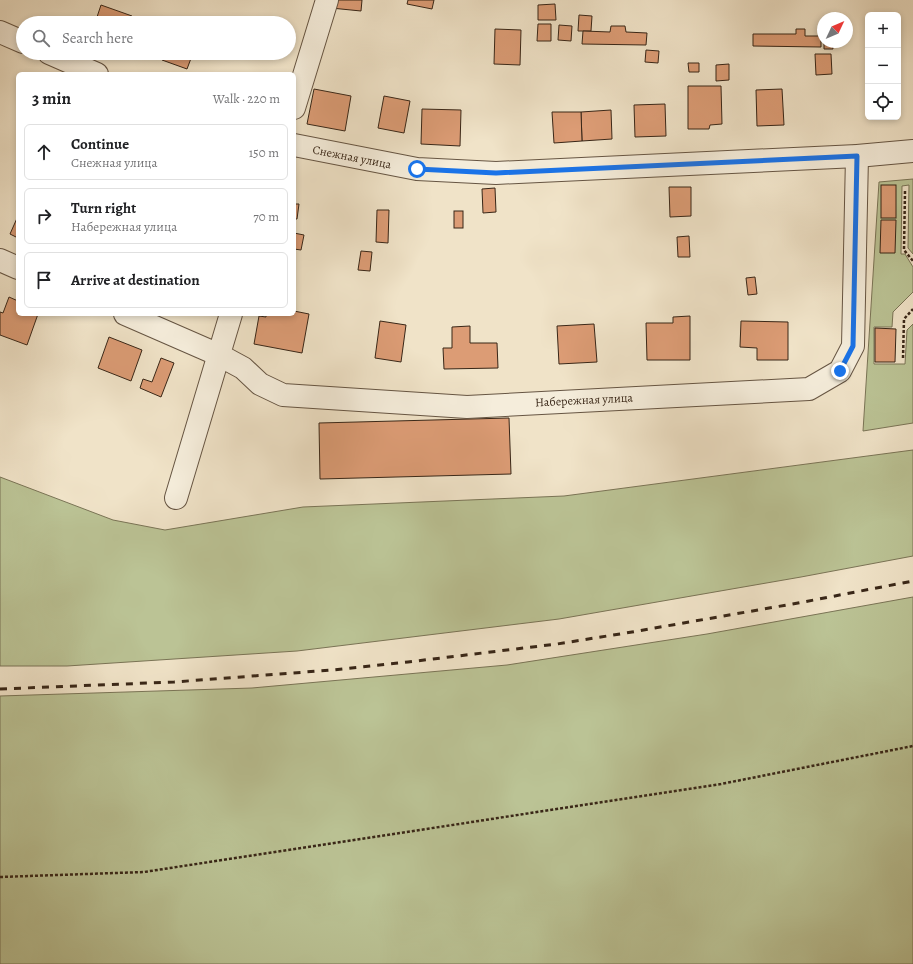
<!DOCTYPE html>
<html lang="en">
<head>
<meta charset="utf-8">
<style>
  :root { --surface:#fff; --page:#f2f2f2; --text:#202124; --muted:#757577; --line:#e0e0e0 }
  body { margin:0; font-family:Alegreya,serif; background:var(--page); color:var(--text) }
  .controls { position:absolute; right:12px; top:12px; display:grid; overflow:hidden; border-radius:6px; box-shadow:0 2px 6px #0003 }
  .controls button { width:36px; height:36px; display:grid; place-items:center; padding:0; border:0; border-bottom:1px solid var(--line); background:var(--surface); color:var(--text); font:20px sans-serif }
  .compass { position:absolute; left:817px; top:12px; width:36px; height:36px; border-radius:50%; background:var(--surface); box-shadow:0 2px 6px #0003; rotate:46deg }
  .stop { position:absolute; width:12px; height:12px; margin:-9px; border:3px solid #1a73e8; border-radius:50%; background:#fff }
  .stop.end { background:#1a73e8; border-color:#fff; box-shadow:0 1px 4px #0008 }
  .list { margin:0; padding:0; list-style:none }
  h2 { display:flex; justify-content:space-between; align-items:center; height:52px; margin:0; padding:0 16px; font-size:17px }
  h2 small { font-size:13px; font-weight:400; color:var(--muted) }
  .list li { display:grid; grid-template-columns:26px 1fr auto; gap:12px; align-items:center; box-sizing:border-box; height:56px; margin:0 8px 8px; padding:0 8px; border:1px solid var(--line); border-radius:6px }
  .list b { display:block; font-size:15px; white-space:nowrap }
  .list p { margin:0; font-size:13px; white-space:nowrap; color:var(--muted) }
  .list em { font-size:13px; font-style:normal; color:var(--muted) }
  .icon { flex:none; width:22px; height:22px; fill:none; stroke:currentColor; stroke-width:2; stroke-linecap:round; stroke-linejoin:round }
  .map { position:relative; flex:none; width:913px; height:964px; overflow:hidden }
  .search { position:absolute; background:var(--surface); box-shadow:0 2px 6px #0003; left:16px; top:16px; width:280px; height:44px; display:flex; align-items:center; gap:10px; box-sizing:border-box; padding:0 14px; border-radius:22px; color:var(--muted); font-size:15px }
  .panel { position:absolute; background:var(--surface); box-shadow:0 2px 6px #0003; left:16px; top:72px; width:280px; height:244px; border-radius:6px }
  .map>svg:first-child { display:block }
  .green { fill:#bbc395; stroke:#7a7456 }
  .building { fill:#dc9c75; stroke:#382617 }
  .lines { fill:none; stroke-linecap:round; stroke-linejoin:round }
  .minor-casing { stroke:#665543; stroke-width:24 }
  .path { stroke:#382617; stroke-width:2.5; stroke-dasharray:3 2; stroke-linecap:butt }
  .minor { stroke:#f5eddb; stroke-width:22 }
  .rail { stroke:#382617; stroke-width:3; stroke-dasharray:7 7; stroke-linecap:butt }
  .route { stroke:#1a73e8; stroke-width:5 }
  .labels { text-anchor:middle; dominant-baseline:central; stroke-width:4; stroke-linejoin:round; paint-order:stroke }
  .street-label { font-size:12px; fill:#382617; stroke:#f5eddb }
</style>
</head>
<body>
<div class="map">
<svg width="913" height="964" viewBox="0 0 913 964">
  <rect width="100%" height="100%" fill="#f0e3c8"/>
  <filter id="stains"><feTurbulence type="fractalNoise" baseFrequency=".005" numOctaves="4"/><feColorMatrix values="0 0 0 0 .2 0 0 0 0 .09 0 0 0 0 .02 0 0 0 .5 -.17"/></filter>
  <radialGradient id="worn" r=".72"><stop offset=".6" stop-color="#630" stop-opacity="0"/><stop offset="1" stop-color="#630" stop-opacity=".3"/></radialGradient>
  <g class="green">
    <path d="M913,179v75l-5,-6 1,-63 -7,1 -1,68h4l8,13v25l-20,20 -1,15h-18v37h31l2,-34 6,-6v99l-50,8 16,-249z"/>
    <path d="M913,450v106l-112,21 -242,42 -262,32 -230,15h-67v-189l113,43 52,10 138,-23 261,-11z"/>
    <path d="M913,597v367h-913v-268l252,-8 255,-23 200,-31z"/>
  </g>
  <g class="building">
    <path d="M332,0h30l-1,11 -30,-3z"/>
    <path d="M408,0h26l-2,9 -25,-5z"/>
    <path d="M555,4l1,16h-18v-15z"/>
    <path d="M101,5l31,11 -2,7h-35z"/>
    <path d="M579,15l13,1 -1,15h-13z"/>
    <path d="M538,24h13v17h-14z"/>
    <path d="M559,25l13,1 -1,15 -13,-1z"/>
    <path d="M611,26h14l1,6 21,1 -1,12 -64,-1 1,-13 27,1z"/>
    <path d="M495,29l26,1 -1,35 -26,-1z"/>
    <path d="M796,29h9v7h16v11l-68,-1v-12h43z"/>
    <path d="M824,42h8l1,7h-9z"/>
    <path d="M646,50l13,1 -1,12 -13,-1z"/>
    <path d="M165,53h28l-6,16 -25,-9z"/>
    <path d="M815,54h16l1,20 -16,1z"/>
    <path d="M688,63h11v9h-10z"/>
    <path d="M729,64v16l-13,1v-16z"/>
    <path d="M688,86h33l1,38 -12,1 -1,4h-21z"/>
    <path d="M314,89l37,7 -6,35 -38,-7z"/>
    <path d="M782,89l2,36 -27,1 -1,-36z"/>
    <path d="M384,96l26,5 -6,32 -26,-5z"/>
    <path d="M665,104l1,32 -31,1 -1,-32z"/>
    <path d="M422,109l39,1 -1,36 -39,-2z"/>
    <path d="M611,110l1,29 -30,2 -1,-29z"/>
    <path d="M552,112h29l1,29 -28,2z"/>
    <rect x="881" y="185" width="15" height="33"/>
    <path d="M669,187h22v29l-21,1z"/>
    <path d="M495,188l1,24 -13,1 -1,-24z"/>
    <path d="M294,204h5l-2,15h-3z"/>
    <path d="M377,210h12l-1,33 -12,-1z"/>
    <rect x="454" y="211" width="9" height="17"/>
    <path d="M18,216v22l-8,-4z"/>
    <path d="M881,220h15l-1,33h-15z"/>
    <path d="M294,233l10,2 -3,15 -7,-1z"/>
    <path d="M689,236l1,21h-12l-1,-20z"/>
    <path d="M361,251l11,1 -2,19 -12,-1z"/>
    <path d="M755,277l2,17 -9,1 -2,-17z"/>
    <path d="M9,297l9,4v13h20l-11,31 -27,-10v-23l3,1z"/>
    <path d="M294,311l15,3 -7,39 -48,-9 5,-28 7,1v-3h28z"/>
    <path d="M690,316v44h-43l-1,-37h27v-6z"/>
    <path d="M380,321l26,4 -5,37 -26,-4z"/>
    <path d="M741,321l47,1v38h-31v-12l-17,-1z"/>
    <path d="M594,324l3,38 -38,2 -2,-38z"/>
    <path d="M470,326v17h27l1,25 -54,1 -1,-21h9v-21z"/>
    <path d="M875,328l21,1 -1,33h-20z"/>
    <path d="M109,337l33,13 -11,31 -33,-13z"/>
    <path d="M161,358l13,5 -13,34 -21,-9 3,-9 9,3z"/>
    <path d="M509,418l2,56 -191,5 -1,-56z"/>
  </g>
  <g class="lines">
    <defs>
      <g id="minor">
        <path d="M0,32l23,10"/>
        <path d="M49,53l48,21"/>
        <path d="M294,108l33,-108"/>
        <path d="M294,145l123,24 79,4 361,-17 56,-5"/>
        <path d="M0,260l18,8"/>
        <path d="M125,314l94,41 24,13 17,16 23,11 184,12 342,-18 31,-18 13,-25 4,-190"/>
        <path d="M176,498l55,-184"/>
      </g>
    </defs>
    <use href="#minor" class="minor-casing"/>
    <g class="path">
      <path d="M905,191l-1,59 9,11"/>
      <path d="M903,358l1,-39 9,-10"/>
      <path d="M0,877l144,-5 577,-88 192,-38"/>
    </g>
    <use href="#minor" class="minor"/>
    <path class="rail" d="M0,689l174,-7 158,-12 76,-8 149,-18 75,-12 166,-29 115,-22"/>
  </g>
  <g class="lines">
    <path class="route" d="M417,169l79,4 361,-17 -4,190 -13,25"/>
  </g>
  <g class="labels">
    <g class="street-label">
      <text transform="translate(352 157) rotate(11)">Снежная улица</text>
      <text transform="translate(584 400) rotate(-3)">Набережная улица</text>
    </g>
  </g>
  <rect width="100%" height="100%" filter="url(#stains)"/>
  <rect width="100%" height="100%" fill="url(#worn)"/>
</svg>
<div class="controls">
<button>+</button>
<button>−</button>
<button><svg class="icon" aria-label="locate" viewBox="0 0 24 24"><circle cx="12" cy="12" r="6"/><path d="M12 2v4M12 18v4M2 12h4M18 12h4"/></svg></button>
</div>
<svg class="compass" viewBox="-18 -18 36 36"><path d="M0-13l5 13h-10z" fill="#e53935"/><path d="M0 13l5-13h-10z" fill="#757577"/></svg>
<div class="stop" style="left:417px;top:169px"></div>
<div class="stop end" style="left:840px;top:371px"></div>
<div class="search"><svg class="icon" aria-label="search" viewBox="0 0 24 24"><circle cx="10" cy="10" r="6"/><path d="M15 15l6 6"/></svg>Search here</div>
<section class="panel">
<h2>3 min<small>Walk · 220 m</small></h2>
<ul class="list">
<li><svg class="icon" aria-label="ahead" viewBox="0 0 24 24"><path d="M12 20V5M6 11l6-6 6 6"/></svg><div><b>Continue</b><p>Снежная улица</p></div><em>150 m</em></li>
<li><svg class="icon" aria-label="right" viewBox="0 0 24 24"><path d="M7 20v-9h11M14 6l5 5-5 5"/></svg><div><b>Turn right</b><p>Набережная улица</p></div><em>70 m</em></li>
<li><svg class="icon" aria-label="arrive" viewBox="0 0 24 24"><path d="M6 21V4h12l-3 4 3 4H6"/></svg><div><b>Arrive at destination</b></div></li>
</ul>
</section>
</div>
</body>
</html>
